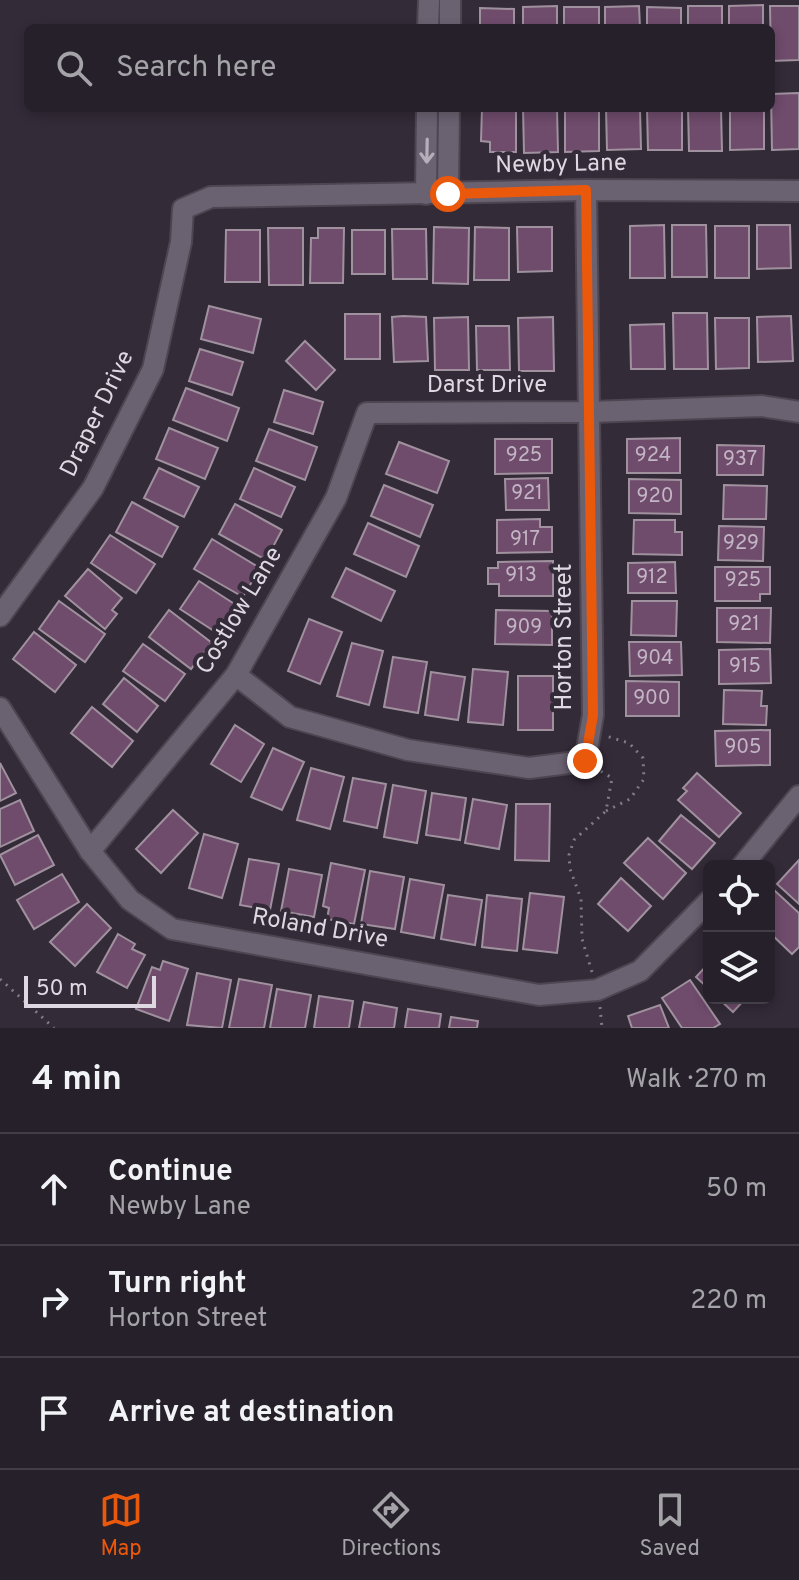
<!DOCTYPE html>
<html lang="en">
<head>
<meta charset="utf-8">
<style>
  :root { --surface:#26202a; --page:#322d36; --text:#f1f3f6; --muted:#a4a3a8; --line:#423e47; --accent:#ea580c }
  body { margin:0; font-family:Overpass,sans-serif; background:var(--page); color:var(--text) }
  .controls { position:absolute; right:24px; bottom:24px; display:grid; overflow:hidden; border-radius:12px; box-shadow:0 4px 12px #0003 }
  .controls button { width:72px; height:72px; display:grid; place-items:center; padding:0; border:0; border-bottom:2px solid var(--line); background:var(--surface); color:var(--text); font:40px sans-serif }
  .scale { position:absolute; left:24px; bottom:20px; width:132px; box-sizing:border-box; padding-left:8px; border:4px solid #ddd8e1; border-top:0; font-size:22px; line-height:28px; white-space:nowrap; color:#ddd8e1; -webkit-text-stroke:6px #332b38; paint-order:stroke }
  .stop { position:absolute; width:24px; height:24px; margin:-18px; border:6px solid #ea580c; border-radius:50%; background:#fff }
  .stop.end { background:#ea580c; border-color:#fff; box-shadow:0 2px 8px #0008 }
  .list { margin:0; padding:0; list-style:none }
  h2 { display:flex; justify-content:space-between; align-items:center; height:104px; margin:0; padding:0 32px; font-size:34px }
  h2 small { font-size:26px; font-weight:400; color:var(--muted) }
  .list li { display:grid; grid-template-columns:52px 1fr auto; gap:24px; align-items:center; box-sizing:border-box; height:112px; padding:0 32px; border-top:2px solid var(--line) }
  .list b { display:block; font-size:30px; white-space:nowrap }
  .list p { margin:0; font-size:26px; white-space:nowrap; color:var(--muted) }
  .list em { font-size:26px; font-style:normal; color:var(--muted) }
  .icon { flex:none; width:44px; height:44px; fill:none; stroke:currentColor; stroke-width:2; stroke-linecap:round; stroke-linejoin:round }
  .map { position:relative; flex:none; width:799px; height:1028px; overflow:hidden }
  .search { position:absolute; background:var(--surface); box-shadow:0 4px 12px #0003; left:24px; right:24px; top:24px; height:88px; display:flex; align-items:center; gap:20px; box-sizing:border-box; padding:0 28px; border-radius:12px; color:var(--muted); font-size:30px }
  .sheet { height:440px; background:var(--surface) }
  nav { display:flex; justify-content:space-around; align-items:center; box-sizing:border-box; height:112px; border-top:2px solid var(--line); background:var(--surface); font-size:22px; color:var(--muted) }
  nav a { display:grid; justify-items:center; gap:4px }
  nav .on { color:var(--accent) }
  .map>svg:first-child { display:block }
  .building { fill:#6f4b6c; stroke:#a0919e; stroke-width:2 }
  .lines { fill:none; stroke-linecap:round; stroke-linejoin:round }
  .street-casing { stroke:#4d4651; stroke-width:24 }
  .path { stroke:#827b86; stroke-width:3; stroke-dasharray:2 6; stroke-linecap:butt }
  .street { stroke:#6b6271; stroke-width:20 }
  .oneway { stroke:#b5afba }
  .route { stroke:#ea580c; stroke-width:10 }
  .labels { text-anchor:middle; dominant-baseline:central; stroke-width:8; stroke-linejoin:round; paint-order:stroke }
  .number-label { font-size:20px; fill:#c2b5c4 }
  .street-label { font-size:24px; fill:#ddd8e1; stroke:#332b38 }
</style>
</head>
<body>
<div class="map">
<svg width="799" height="1028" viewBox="0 0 799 1028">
  <rect width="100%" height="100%" fill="#332b38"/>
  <g class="building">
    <path d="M763,5v23h-34v-22z"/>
    <path d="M557,6v22h-34v-21z"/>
    <path d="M639,6l1,22h-35v-21z"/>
    <rect x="688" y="6" width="34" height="22"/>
    <path d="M770,6h29v54l-28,1z"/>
    <rect x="564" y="7" width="35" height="21"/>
    <path d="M647,7l34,1v20h-34z"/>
    <path d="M480,8l34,1v19h-34z"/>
    <path d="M799,93v56l-27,1 -1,-56z"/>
    <path d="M482,108h34v44h-26v-10l-9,-1z"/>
    <path d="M523,108h34l1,44 -34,1z"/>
    <path d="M565,108h34v43l-34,1z"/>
    <path d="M606,108h34l1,41 -34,1z"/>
    <path d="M647,108h35v42h-34z"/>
    <path d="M688,108h33l1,43h-33z"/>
    <path d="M730,108h34v41l-34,1z"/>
    <path d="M664,225l1,53h-35v-52z"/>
    <path d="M672,225h34l1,52h-35z"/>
    <path d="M757,225h33l1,43 -34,1z"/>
    <rect x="715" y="226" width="34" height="52"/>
    <path d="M434,227l35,1 -1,56 -35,-1z"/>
    <path d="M475,227l34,1v52h-35z"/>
    <path d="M517,227h35v44l-34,1z"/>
    <path d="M268,228h35v57h-34z"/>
    <path d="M318,228h26l-1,55h-33l1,-45h7z"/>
    <path d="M392,229h34l1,50h-34z"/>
    <path d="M226,230h34v52h-35z"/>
    <rect x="352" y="230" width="33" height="44"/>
    <path d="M209,306l52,13 -8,34 -52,-14z"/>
    <path d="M673,313h34l1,56h-34z"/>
    <rect x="345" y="314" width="35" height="45"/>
    <path d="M403,316l23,1 2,44 -34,1 -2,-45z"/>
    <path d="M791,316l2,45 -35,1 -1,-45z"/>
    <path d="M468,317l1,53h-34l-1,-52z"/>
    <path d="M553,317l1,54h-35l-1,-53z"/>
    <path d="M715,318h34v50l-33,1z"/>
    <path d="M664,324l1,45h-34l-1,-44z"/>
    <path d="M476,326h33l1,44h-33z"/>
    <path d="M305,341l30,29 -19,20 -30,-29z"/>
    <path d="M200,349l43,13 -11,33 -43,-14z"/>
    <path d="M186,388l53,20 -12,33 -54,-21z"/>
    <path d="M284,390l39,12 -10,32 -39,-12z"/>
    <path d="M169,428l49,20 -13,31 -49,-20z"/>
    <path d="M269,429l48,18 -12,33 -49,-19z"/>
    <path d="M680,438v35h-53v-34z"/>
    <path d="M495,439h57v34l-57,1z"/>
    <path d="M399,442l50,19 -12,32 -51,-19z"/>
    <path d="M717,445l47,1 -1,29h-46z"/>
    <path d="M159,468l40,19 -15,30 -40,-19z"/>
    <path d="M254,468l41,19 -14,30 -41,-18z"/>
    <path d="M548,478l1,32h-43l-1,-31z"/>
    <path d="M629,479l52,1v34l-52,-1z"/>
    <path d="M384,485l49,20 -13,32 -49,-21z"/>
    <path d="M724,485l43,1 -1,33h-43z"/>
    <path d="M132,502l46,25 -16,30 -46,-25z"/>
    <path d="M235,504l47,26 -16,30 -47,-26z"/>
    <path d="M540,519v8h12v25l-55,1v-33z"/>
    <path d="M634,520h41v12h7v23l-49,-1z"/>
    <path d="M368,523l51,23 -13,31 -52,-23z"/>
    <path d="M719,526l45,1 -1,34 -45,-1z"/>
    <path d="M110,535l45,29 -19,29 -45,-30z"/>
    <path d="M212,539l48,29 -17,29 -49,-28z"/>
    <path d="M553,561v35h-54v-12h-11v-16h10v-6z"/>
    <path d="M675,562l1,31h-48v-30z"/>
    <path d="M715,567h55v27h-10v7h-45z"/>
    <path d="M346,568l49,23 -14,30 -49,-24z"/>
    <path d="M88,569l34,29 -10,12 5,4 -12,15 -40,-33z"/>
    <path d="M199,581l37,24 -19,28 -37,-24z"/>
    <path d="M59,601l46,33 -20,28 -46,-33z"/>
    <path d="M632,601h45l-1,35 -45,-1z"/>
    <path d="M717,608h54l-1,35 -53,-1z"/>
    <path d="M169,610l43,33 -21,26 -42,-32z"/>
    <path d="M496,610l56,1v34l-57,-1z"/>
    <path d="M309,619l33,13 -22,52 -32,-13z"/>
    <path d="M34,632l42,33 -21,27 -42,-33z"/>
    <path d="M629,642h52l1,33 -52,1z"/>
    <path d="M352,643l31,8 -14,54 -32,-9z"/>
    <path d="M143,644l42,30 -20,27 -42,-30z"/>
    <path d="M770,649l1,34 -52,1v-34z"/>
    <path d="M393,657l34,5 -9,51 -34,-6z"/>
    <path d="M473,669l35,3 -5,53 -35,-3z"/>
    <path d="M431,672l34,5 -7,43 -33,-5z"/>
    <rect x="518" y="676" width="35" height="54"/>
    <path d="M124,678l34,28 -21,26 -34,-28z"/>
    <path d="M626,681l53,1v34h-53z"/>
    <path d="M724,690l38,1 -1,15h6l-1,19 -43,-1z"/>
    <path d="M92,707l41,34 -21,26 -41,-34z"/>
    <path d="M235,725l29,19 -23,38 -30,-18z"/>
    <path d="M770,730v35l-54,1 -1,-35z"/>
    <path d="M273,748l31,14 -22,48 -31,-13z"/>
    <path d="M0,763l16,30 -16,8z"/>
    <path d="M311,768l33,9 -14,52 -33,-9z"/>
    <path d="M697,773l44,40 -22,24 -41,-37 9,-9 -4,-3z"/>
    <path d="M353,778l33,6 -9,44 -33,-7z"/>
    <path d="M393,785l33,6 -9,52 -33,-6z"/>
    <path d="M432,793l34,5 -6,42 -34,-5z"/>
    <path d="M473,799l34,6 -8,44 -34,-6z"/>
    <path d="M20,800l14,31 -34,16v-38z"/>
    <path d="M516,804h34l-1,57 -34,-1z"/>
    <path d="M173,810l25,23 -37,40 -25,-24z"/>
    <path d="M681,815l34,28 -23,26 -33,-28z"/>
    <path d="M204,834l34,10 -16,54 -33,-10z"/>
    <path d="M38,835l16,30 -39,20 -15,-30z"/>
    <path d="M648,838l38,35 -23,26 -39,-36z"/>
    <path d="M249,859l30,5 -9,46 -30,-5z"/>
    <path d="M799,860v44l-22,-20z"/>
    <path d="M331,863l34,7 -11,54 -27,-5 2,-11 -6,-2z"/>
    <path d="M289,869l33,6 -8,42 -33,-6z"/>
    <path d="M370,871l34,6 -9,52 -34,-5z"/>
    <path d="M62,874l17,28 -45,27 -17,-29z"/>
    <path d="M621,878l30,28 -23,25 -30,-27z"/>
    <path d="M410,879l34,6 -10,53 -33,-6z"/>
    <path d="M774,890l25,23v34l-7,7 -23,-22v-37z"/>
    <path d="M530,893l34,4 -7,56 -34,-4z"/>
    <path d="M448,895l34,5 -7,45 -34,-6z"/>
    <path d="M487,895l35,4 -5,52 -35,-4z"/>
    <path d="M87,904l24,24 -36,38 -25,-24z"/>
    <path d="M118,934l17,10 -3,5 13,6 -18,33 -30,-16z"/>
    <path d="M163,961l25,8 -19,52 -33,-12 16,-42 8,3z"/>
    <path d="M709,963v26l-13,-12z"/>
    <path d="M197,973l34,7 -9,48 -35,-3z"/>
    <path d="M239,979l33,6 -8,43h-35z"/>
    <path d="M690,980l30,44 -7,4h-31l-20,-30z"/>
    <path d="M277,989l34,6 -6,33h-35z"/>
    <path d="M319,996l34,5 -4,27h-35z"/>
    <path d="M718,998h28l-13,14z"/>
    <path d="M364,1002l33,6 -3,20h-35z"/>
    <path d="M660,1005l9,23h-37l-4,-12z"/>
    <path d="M408,1009l33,5 -2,14h-34z"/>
    <path d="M451,1017l27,4 -1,7h-28z"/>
  </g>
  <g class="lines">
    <defs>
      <g id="street">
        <path d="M428,28l1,-28"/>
        <path d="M450,28v-28"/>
        <path d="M426,194l1,-86"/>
        <path d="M448,194l1,-86"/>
        <path d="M0,616l93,-128 60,-119 28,-127 2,-33 28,-12 375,-7 213,1"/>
        <path d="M236,675l54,42 118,33 121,18 56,-7 8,-46 -7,-525"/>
        <path d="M0,708l90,143 40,49 42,29 367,66 58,-5 43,-19 69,-70"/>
        <path d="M90,851l146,-176 100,-177 31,-85 223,-1 172,-6 37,6"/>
        <path d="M742,866l57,-70"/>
      </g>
    </defs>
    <use href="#street" class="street-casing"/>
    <g class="path">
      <path d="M606,811l24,-12 14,-20 -1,-21 -14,-15 -23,-7"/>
      <path d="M592,972l-10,-33 -1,-40 -11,-30 -1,-14 5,-15 32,-29 6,-33 -13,-8"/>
      <path d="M0,979l54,49"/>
      <path d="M600,1007l2,21"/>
    </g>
    <use href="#street" class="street"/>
  </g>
  <defs><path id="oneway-shaft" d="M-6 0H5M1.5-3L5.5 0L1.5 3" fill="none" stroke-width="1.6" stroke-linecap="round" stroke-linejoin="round" transform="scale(2)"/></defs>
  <use class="oneway" href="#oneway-shaft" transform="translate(427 151) rotate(91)"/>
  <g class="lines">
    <path class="route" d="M448,194l138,-4 7,525 -8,46"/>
  </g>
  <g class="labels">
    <g class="number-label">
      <text x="524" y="456">925</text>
      <text x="653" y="456">924</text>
      <text x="740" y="460">937</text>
      <text x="527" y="494">921</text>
      <text x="655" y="497">920</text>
      <text x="525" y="540">917</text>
      <text x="741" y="544">929</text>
      <text x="521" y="576">913</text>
      <text x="652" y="578">912</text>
      <text x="743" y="581">925</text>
      <text x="744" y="625">921</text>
      <text x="524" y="628">909</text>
      <text x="655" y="659">904</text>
      <text x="745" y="667">915</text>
      <text x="652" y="699">900</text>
      <text x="743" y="748">905</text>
    </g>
    <g class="street-label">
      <text transform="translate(561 165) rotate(-1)">Newby Lane</text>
      <text x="487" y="386">Darst Drive</text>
      <text transform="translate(98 414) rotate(-64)">Draper Drive</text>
      <text transform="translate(240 611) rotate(-59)">Costlow Lane</text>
      <text transform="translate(565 637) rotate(-90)">Horton Street</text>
      <text transform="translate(320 929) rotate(10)">Roland Drive</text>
    </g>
  </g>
</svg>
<div class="controls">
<button><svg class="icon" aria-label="locate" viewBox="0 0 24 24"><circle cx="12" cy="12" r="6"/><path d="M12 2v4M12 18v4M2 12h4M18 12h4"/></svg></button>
<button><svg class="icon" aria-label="layers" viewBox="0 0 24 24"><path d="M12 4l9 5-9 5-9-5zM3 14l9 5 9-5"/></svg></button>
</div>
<div class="scale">50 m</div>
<div class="stop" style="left:448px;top:194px"></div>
<div class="stop end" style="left:585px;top:761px"></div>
<div class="search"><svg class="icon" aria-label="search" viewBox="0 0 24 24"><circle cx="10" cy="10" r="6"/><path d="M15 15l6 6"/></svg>Search here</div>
</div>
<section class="sheet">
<h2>4 min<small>Walk · 270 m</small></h2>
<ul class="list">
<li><svg class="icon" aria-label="ahead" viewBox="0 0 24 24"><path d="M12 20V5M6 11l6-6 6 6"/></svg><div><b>Continue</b><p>Newby Lane</p></div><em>50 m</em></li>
<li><svg class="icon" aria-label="right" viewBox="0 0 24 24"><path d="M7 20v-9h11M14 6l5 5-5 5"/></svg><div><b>Turn right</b><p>Horton Street</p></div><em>220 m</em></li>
<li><svg class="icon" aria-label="arrive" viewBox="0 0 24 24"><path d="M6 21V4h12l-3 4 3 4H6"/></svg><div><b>Arrive at destination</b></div></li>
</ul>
</section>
<nav>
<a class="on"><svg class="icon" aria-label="map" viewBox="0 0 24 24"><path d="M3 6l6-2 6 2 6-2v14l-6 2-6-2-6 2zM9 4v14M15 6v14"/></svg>Map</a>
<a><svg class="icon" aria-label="directions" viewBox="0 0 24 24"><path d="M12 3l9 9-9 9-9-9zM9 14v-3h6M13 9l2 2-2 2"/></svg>Directions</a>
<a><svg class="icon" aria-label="saved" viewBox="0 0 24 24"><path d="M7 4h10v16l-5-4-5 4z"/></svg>Saved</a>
</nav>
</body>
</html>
